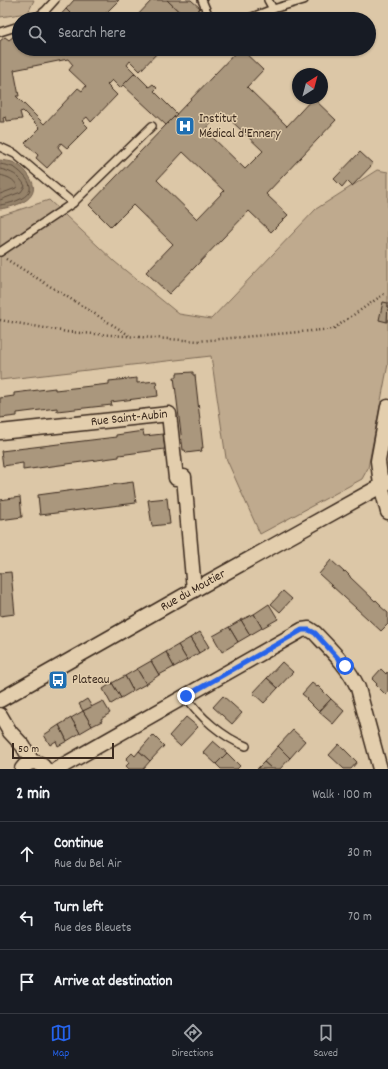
<!DOCTYPE html>
<html lang="en">
<head>
<meta charset="utf-8">
<style>
  :root { --surface:#171b24; --page:#242831; --text:#f1f3f6; --muted:#9ea1a6; --line:#363941; --accent:#2563eb }
  body { margin:0; font-family:Dekko,sans-serif; background:var(--page); color:var(--text) }
  .compass { position:absolute; left:292px; top:68px; width:36px; height:36px; border-radius:50%; background:var(--surface); box-shadow:0 1px 3px #0004; rotate:36deg }
  .scale { position:absolute; left:12px; bottom:10px; width:102px; box-sizing:border-box; padding-left:4px; border:2px solid #3b2a1e; border-top:0; font-size:11px; line-height:14px; white-space:nowrap; color:#3b2a1e; -webkit-text-stroke:3px #e3cead; paint-order:stroke }
  .stop { position:absolute; width:12px; height:12px; margin:-9px; border:3px solid #2563eb; border-radius:50%; background:#fff }
  .stop.end { background:#2563eb; border-color:#fff; box-shadow:0 1px 4px #0008 }
  .list { margin:0; padding:0; list-style:none }
  h2 { display:flex; justify-content:space-between; align-items:center; height:52px; margin:0; padding:0 16px; font-size:17px }
  h2 small { font-size:13px; font-weight:400; color:var(--muted) }
  .list li { display:grid; grid-template-columns:26px 1fr auto; gap:12px; align-items:center; box-sizing:border-box; height:64px; padding:0 16px; border-top:1px solid var(--line) }
  .list b { display:block; font-size:15px; white-space:nowrap }
  .list p { margin:0; font-size:13px; white-space:nowrap; color:var(--muted) }
  .list em { font-size:13px; font-style:normal; color:var(--muted) }
  .icon { flex:none; width:22px; height:22px; fill:none; stroke:currentColor; stroke-width:2; stroke-linecap:round; stroke-linejoin:round }
  .map { position:relative; flex:none; width:388px; height:769px; overflow:hidden }
  .search { position:absolute; background:var(--surface); box-shadow:0 1px 3px #0004; left:12px; right:12px; top:12px; height:44px; display:flex; align-items:center; gap:10px; box-sizing:border-box; padding:0 14px; border-radius:22px; color:var(--muted); font-size:15px }
  .sheet { height:244px; background:var(--surface) }
  nav { display:flex; justify-content:space-around; align-items:center; box-sizing:border-box; height:56px; border-top:1px solid var(--line); background:var(--surface); font-size:11px; color:var(--muted) }
  nav a { display:grid; justify-items:center; gap:2px }
  nav .on { color:var(--accent) }
  .map>svg:first-child { display:block }
  .green { fill:#bfaa8e; stroke:#7d6a56 }
  .water { fill:#96836b; stroke:#725f4c }
  .lines { fill:none; stroke-linecap:round; stroke-linejoin:round }
  .shore { stroke:#5f4e3d; stroke-width:1 }
  .building { fill:#aa977d; stroke:#3b2a1e; fill-rule:evenodd }
  .service-casing { stroke:#3b2a1e; stroke-width:10 }
  .minor-casing { stroke:#3b2a1e; stroke-width:17 }
  .path { stroke:#3b2a1e; stroke-width:2.5; stroke-dasharray:1 3; stroke-linecap:butt }
  .service { stroke:#e3cead; stroke-width:7 }
  .minor { stroke:#e3cead; stroke-width:14 }
  .route { stroke:#2563eb; stroke-width:5 }
  .labels { text-anchor:middle; dominant-baseline:central; stroke-width:3; stroke-linejoin:round; paint-order:stroke }
  .poi-label { font-size:13px; fill:#3b2a1e; stroke:#e3cead; text-anchor:start }
  .street-label { font-size:13px; fill:#3b2a1e; stroke:#e3cead }
</style>
</head>
<body>
<div class="map">
<svg width="388" height="769" viewBox="0 0 388 769">
  <rect width="100%" height="100%" fill="#dcc7a7"/>
  <filter id="ink" filterUnits="userSpaceOnUse"><feTurbulence type="fractalNoise" baseFrequency=".025" numOctaves="2"/><feDisplacementMap in="SourceGraphic" scale="8" xChannelSelector="R" yChannelSelector="G"/><feConvolveMatrix kernelMatrix="1 2 1 2 8 2 1 2 1" color-interpolation-filters="sRGB"/></filter>
  <g filter="url(#ink)">
    <g class="green">
      <path d="M0,0h34l-6,13 -28,4z"/>
      <path d="M377,170l11,2v192l-20,104 -6,11 -102,55 -34,-76 -15,-102 -211,24v-164l49,-16 66,62 64,52 32,5 105,-110z"/>
    </g>
    <path class="water" d="M0,160c5,1 11,1 15,3 6,3 11,8 14,13 15,22 -11,30 -29,33z"/>
    <g class="lines">
      <g class="shore">
        <path d="M0,164c5,1 11,2 15,4 6,4 17,14 15,22 -4,10 -22,14 -30,15"/>
        <path d="M0,169c12,3 19,6 25,17l-4,6 -21,8"/>
        <path d="M0,175c8,2 14,4 17,11l-1,2 -16,6"/>
      </g>
    </g>
    <g class="building">
      <path d="M74,0h45l-19,19h-33l5,-4 -6,-6z"/>
      <path d="M152,0h15l20,19h-53z"/>
      <path d="M167,0h24l9,8 -10,11h-3z"/>
      <path d="M66,9l6,6 -5,4h-10z"/>
      <path d="M14,36l4,3 1,-1v11h142l-21,22 -10,-10 -3,4 8,8 -15,15 -8,-8 -5,5 10,10 -26,27 -4,-5 -5,4 6,6 -21,21 -6,-5 -3,4 4,5 -15,16 -11,-10 2,-3 -13,-12 15,-15 -17,-17 -3,1 2,7 -15,2 -1,-4 -3,1 1,4h-4v-81l5,-4 4,3zM68,59l5,6 -4,5 17,16 -4,5 -4,-3 -34,36 -28,-28h3l-5,-26z"/>
      <path d="M239,49h2l22,21 -16,17 40,39 26,-28 23,22 -70,74 22,21 -17,17 -22,-21 -80,83 -23,-22 27,-28 -40,-39 -22,22 -22,-22zM222,112l41,39 -18,18 -40,-39zM183,152l41,39 -27,28 -40,-39z"/>
      <path d="M135,73l14,14 4,-3 4,4 -3,3 23,23 -11,11 -43,-40z"/>
      <path d="M360,152l13,12 -21,22 -5,-5 -5,6 -8,-8z"/>
      <path d="M383,302l5,1 -1,19 -8,-2z"/>
      <path d="M193,372v3h2l8,73h-2l1,3 -16,2 -1,-3h-2l-9,-73h3v-4z"/>
      <path d="M137,378v5l19,-2 2,15 -47,6 1,3 -55,6v-3l-40,5v3l-17,2v-20l14,-2v-3l41,-5v2l54,-6v-3z"/>
      <path d="M143,431l1,5 19,-2 2,15 -46,6v2l-96,13v-7l-20,3 -2,-15 115,-14v-2z"/>
      <path d="M133,482l3,21 -96,12 -2,-20z"/>
      <path d="M20,497l2,20 -22,3v-20z"/>
      <path d="M167,498l3,26 -18,2 -4,-26z"/>
      <path d="M331,560l13,12 1,-1 5,5v1l25,24 1,-1 5,5 -1,1 8,7v11l-7,7 -62,-57z"/>
      <path d="M11,572l4,42 -15,2v-43z"/>
      <path d="M283,591l9,8 -12,13 -9,-8z"/>
      <path d="M269,604l9,15 -16,9 -8,-14z"/>
      <path d="M254,614l8,14 -12,7 -9,-15z"/>
      <path d="M241,620l9,15 -12,7 -9,-15z"/>
      <path d="M229,627l9,15 -16,10 -9,-16z"/>
      <path d="M200,632l9,15 -10,6 -9,-15z"/>
      <path d="M190,638l9,15 -12,7 -9,-15z"/>
      <path d="M178,645l9,15 -13,7 -8,-15z"/>
      <path d="M166,652l8,15 -15,8 -8,-14z"/>
      <path d="M151,661l8,14 -13,9 -9,-15z"/>
      <path d="M282,662l11,10 -15,16 -11,-10z"/>
      <path d="M137,669l9,15 -13,7 -8,-15z"/>
      <path d="M381,669l5,5 1,-2 1,1v20l-2,2 -10,-10 1,-1 -5,-5z"/>
      <path d="M125,676l8,15 -12,7 -9,-15z"/>
      <path d="M267,678l11,10 -14,15 -11,-10z"/>
      <path d="M112,683l9,15 -10,6 -8,-15z"/>
      <path d="M312,683l5,4 1,-1 13,13 -12,13 -13,-13 1,-1 -5,-4z"/>
      <path d="M223,696l19,17 -10,11 -19,-17z"/>
      <path d="M87,699l5,8 -9,4 -4,-7z"/>
      <path d="M331,699l13,12 -11,13 -14,-12z"/>
      <path d="M103,701l7,12 -9,6 1,2 -10,5 -9,-15z"/>
      <path d="M83,711l9,15 -12,7 -9,-15z"/>
      <path d="M186,717l12,10 -18,19 -11,-10z"/>
      <path d="M71,718l9,15 -13,8 -8,-16z"/>
      <path d="M59,725l8,16 -9,5 -2,-5 -6,4 -6,-10z"/>
      <path d="M293,730l12,11 -15,17 -12,-12z"/>
      <path d="M153,735l11,11 -14,15 -11,-10z"/>
      <path d="M213,741l14,12 -11,11 -13,-12z"/>
      <path d="M339,744l18,18 -6,7h-7l-15,-14z"/>
      <path d="M278,746l12,12 -10,11h-8l-8,-7z"/>
      <path d="M139,751l11,10 -7,8h-14l-3,-3 3,-3 -3,-4 6,-6 3,3z"/>
      <path d="M227,753l13,13 -3,3h-16l-5,-5z"/>
      <path d="M264,762l8,7h-15z"/>
    </g>
    <g class="lines">
      <defs>
        <g id="service">
          <path d="M202,0l8,19"/>
          <path d="M268,0l5,9"/>
          <path d="M35,19l10,-8 10,-11"/>
          <path d="M247,19l26,-10 31,-9"/>
          <path d="M0,32l19,-6"/>
          <path d="M0,147l15,7 58,49 79,-77"/>
          <path d="M0,252l73,-49"/>
          <path d="M186,696c12,20 38,42 60,50"/>
        </g>
        <g id="minor">
          <path d="M388,407l-10,54 3,24 7,27"/>
          <path id="s1" d="M0,432l169,-18 7,64 8,-1 10,113"/>
          <path id="s2" d="M0,700l194,-110 194,-108"/>
          <path d="M0,715l10,17 13,14 9,16"/>
          <path d="M22,769c6,-9 17,-9 23,0"/>
          <path d="M57,769l245,-139 7,-1 6,4c16,17 33,33 43,55l22,81"/>
        </g>
      </defs>
      <use href="#service" class="service-casing"/>
      <use href="#minor" class="minor-casing"/>
      <g class="path">
        <path d="M6,259l123,76"/>
        <path d="M0,320l67,12 131,9 135,-12 51,-35"/>
      </g>
      <use href="#service" class="service"/>
      <use href="#minor" class="minor"/>
    </g>
  </g>
  <g class="lines" filter="url(#ink)">
    <path class="route" d="M186,696l116,-66h7l6,3 30,33"/>
  </g>
  <defs>
    <symbol id="hospital-square" viewBox="-11 -11 22 22"><rect x="-9" y="-9" width="18" height="18" rx="4" fill="#1f6fb2" stroke="#e3cead"/><path d="M-5-5h3v3.5h4V-5h3V5h-3V1.5h-4V5h-3Z" fill="#fff"/></symbol>
    <symbol id="bus-square" viewBox="-11 -11 22 22"><rect x="-9" y="-9" width="18" height="18" rx="4" fill="#1f6fb2" stroke="#e3cead"/><path d="M-5-6H5V4H4V6H2V4H-2V6H-4V4H-5ZM-3.5-4V0h7V-4ZM-3.5 1.2v1.5H-2V1.2ZM2 1.2v1.5H3.5V1.2Z" fill="#fff"/></symbol>
  </defs>
  <g fill-rule="evenodd">
    <use href="#hospital-square" x="174" y="115" width="22" height="22"/>
    <use href="#bus-square" x="47" y="669" width="22" height="22"/>
  </g>
  <g class="labels">
    <g class="poi-label">
      <text x="199" y="119">Institut<tspan x="199" dy="15">Médical d'Ennery</tspan></text>
      <text x="72" y="680">Plateau</text>
    </g>
    <g class="street-label">
      <text stroke="none"><textPath href="#s1" startOffset="130">Rue Saint-Aubin</textPath></text>
      <text stroke="none"><textPath href="#s2" startOffset="222">Rue du Moutier</textPath></text>
    </g>
  </g>
</svg>
<svg class="compass" viewBox="-18 -18 36 36"><path d="M0-13l5 13h-10z" fill="#e53935"/><path d="M0 13l5-13h-10z" fill="#9ea1a6"/></svg>
<div class="scale">50 m</div>
<div class="stop" style="left:345px;top:666px"></div>
<div class="stop end" style="left:186px;top:696px"></div>
<div class="search"><svg class="icon" aria-label="search" viewBox="0 0 24 24"><circle cx="10" cy="10" r="6"/><path d="M15 15l6 6"/></svg>Search here</div>
</div>
<section class="sheet">
<h2>2 min<small>Walk · 100 m</small></h2>
<ul class="list">
<li><svg class="icon" aria-label="ahead" viewBox="0 0 24 24"><path d="M12 20V5M6 11l6-6 6 6"/></svg><div><b>Continue</b><p>Rue du Bel Air</p></div><em>30 m</em></li>
<li><svg class="icon" aria-label="left" viewBox="0 0 24 24"><path d="M17 20v-9H6M10 6l-5 5 5 5"/></svg><div><b>Turn left</b><p>Rue des Bleuets</p></div><em>70 m</em></li>
<li><svg class="icon" aria-label="arrive" viewBox="0 0 24 24"><path d="M6 21V4h12l-3 4 3 4H6"/></svg><div><b>Arrive at destination</b></div></li>
</ul>
</section>
<nav>
<a class="on"><svg class="icon" aria-label="map" viewBox="0 0 24 24"><path d="M3 6l6-2 6 2 6-2v14l-6 2-6-2-6 2zM9 4v14M15 6v14"/></svg>Map</a>
<a><svg class="icon" aria-label="directions" viewBox="0 0 24 24"><path d="M12 3l9 9-9 9-9-9zM9 14v-3h6M13 9l2 2-2 2"/></svg>Directions</a>
<a><svg class="icon" aria-label="saved" viewBox="0 0 24 24"><path d="M7 4h10v16l-5-4-5 4z"/></svg>Saved</a>
</nav>
</body>
</html>
